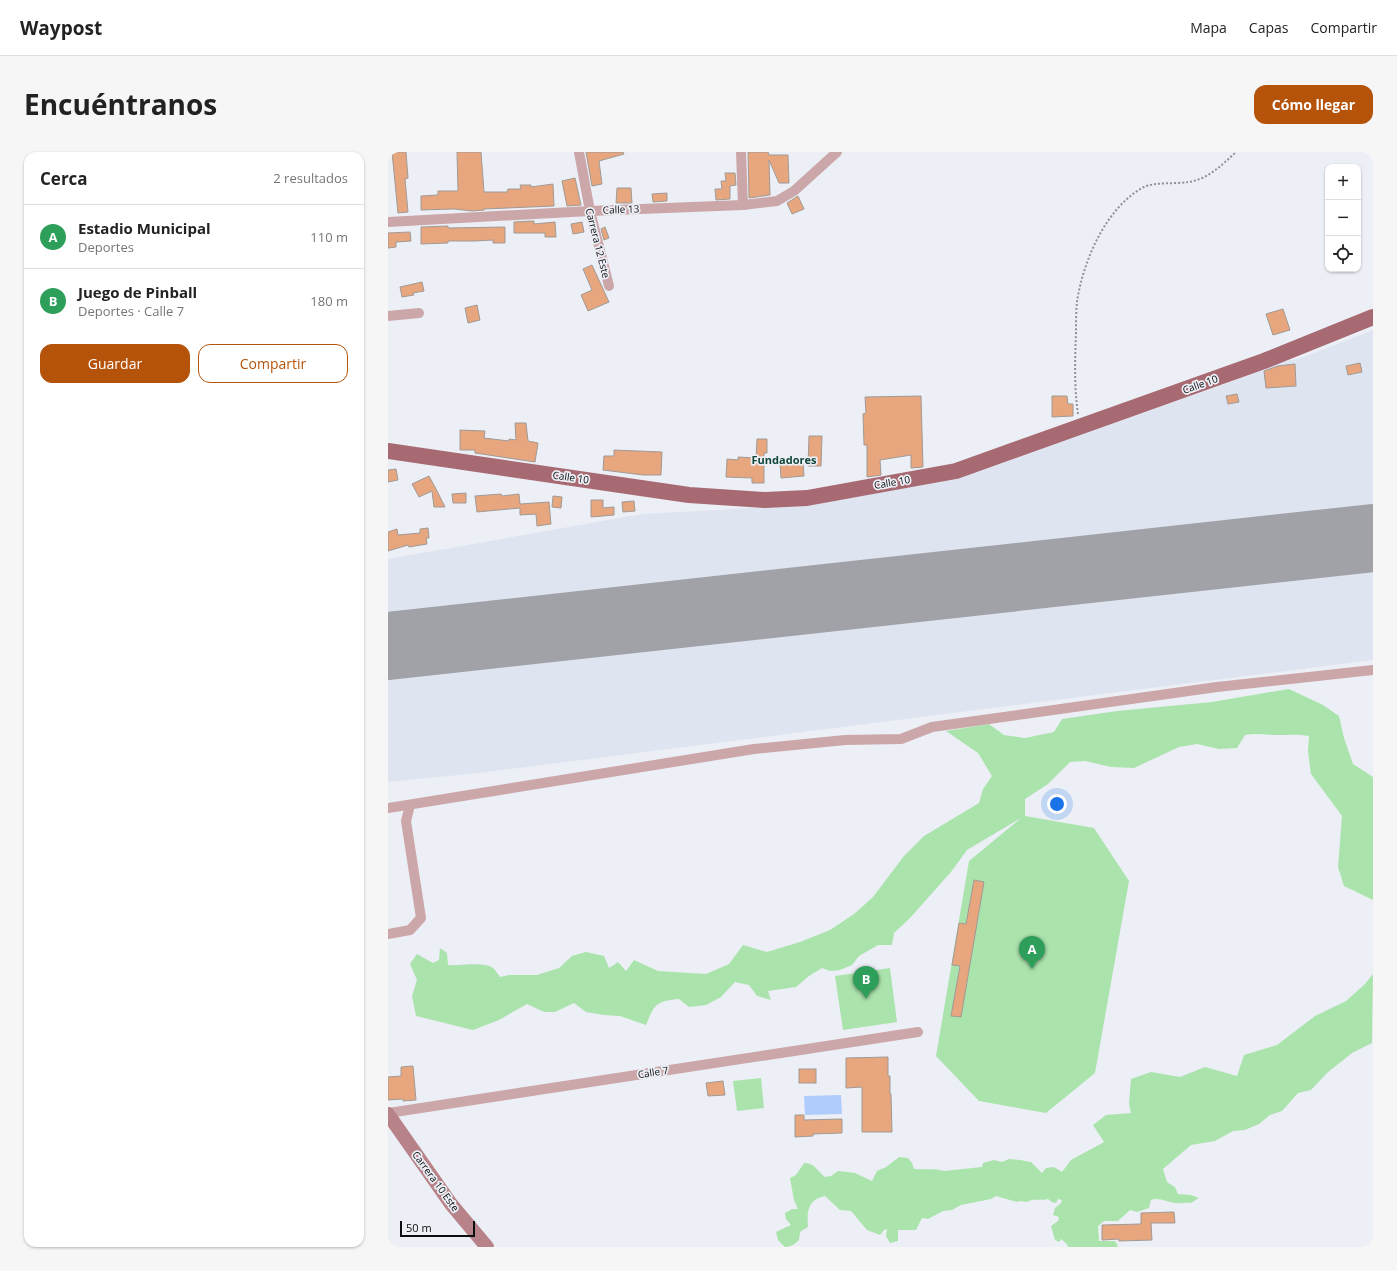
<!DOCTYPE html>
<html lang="es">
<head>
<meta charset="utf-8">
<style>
  :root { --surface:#fff; --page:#f6f6f6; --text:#222; --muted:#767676; --line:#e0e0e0; --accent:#b45309 }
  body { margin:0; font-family:"Open Sans",sans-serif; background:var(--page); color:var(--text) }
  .controls { position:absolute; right:12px; top:12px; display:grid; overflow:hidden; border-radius:8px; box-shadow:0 1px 3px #0004 }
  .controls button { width:36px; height:36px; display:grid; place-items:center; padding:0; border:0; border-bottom:1px solid var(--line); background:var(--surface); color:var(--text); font:20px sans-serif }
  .scale { position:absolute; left:12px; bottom:10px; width:75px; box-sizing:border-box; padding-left:4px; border:2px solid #0c0d0f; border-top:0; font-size:11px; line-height:14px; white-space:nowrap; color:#0c0d0f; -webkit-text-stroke:3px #eceff5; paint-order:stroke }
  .you { position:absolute; left:669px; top:652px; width:14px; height:14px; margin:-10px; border:3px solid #fff; border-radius:50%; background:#1a73e8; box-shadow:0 0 0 6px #1a73e833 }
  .badge { display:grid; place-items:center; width:26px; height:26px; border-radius:50%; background:var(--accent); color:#fff; font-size:13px; font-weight:700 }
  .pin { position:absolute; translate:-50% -33px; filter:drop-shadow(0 1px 2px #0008) }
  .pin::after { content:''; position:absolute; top:21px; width:14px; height:12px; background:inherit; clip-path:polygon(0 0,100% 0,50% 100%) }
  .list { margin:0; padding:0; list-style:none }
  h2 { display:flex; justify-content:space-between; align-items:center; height:52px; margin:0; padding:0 16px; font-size:17px }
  h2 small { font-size:13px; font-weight:400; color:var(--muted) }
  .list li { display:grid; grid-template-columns:26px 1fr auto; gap:12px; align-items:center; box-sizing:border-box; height:64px; padding:0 16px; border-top:1px solid var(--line) }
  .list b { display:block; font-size:15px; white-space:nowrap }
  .list p { margin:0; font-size:13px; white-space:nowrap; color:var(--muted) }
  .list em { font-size:13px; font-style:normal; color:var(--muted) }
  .actions { display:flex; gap:8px; padding:12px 16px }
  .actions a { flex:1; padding:9px 0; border:1px solid var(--accent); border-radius:12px; text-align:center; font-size:14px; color:var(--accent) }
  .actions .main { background:var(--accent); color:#fff }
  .icon { flex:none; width:22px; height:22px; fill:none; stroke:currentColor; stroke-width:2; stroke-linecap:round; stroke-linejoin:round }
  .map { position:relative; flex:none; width:985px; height:1095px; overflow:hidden; border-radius:12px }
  header { display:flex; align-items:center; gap:24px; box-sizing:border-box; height:56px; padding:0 20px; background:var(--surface); border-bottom:1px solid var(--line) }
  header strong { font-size:19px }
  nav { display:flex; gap:22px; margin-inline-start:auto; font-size:14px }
  .intro { display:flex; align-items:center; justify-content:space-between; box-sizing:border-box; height:96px; padding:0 24px }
  h1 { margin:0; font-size:28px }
  .button { padding:10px 18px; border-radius:12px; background:var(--accent); color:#fff; font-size:14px; font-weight:700 }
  main { display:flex; gap:24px; padding:0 24px }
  aside { flex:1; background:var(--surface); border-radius:12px; box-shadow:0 1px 3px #0004 }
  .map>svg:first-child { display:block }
  .built { fill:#dfe4f1 }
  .green { fill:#abe3ad }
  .water { fill:#b0ccfd }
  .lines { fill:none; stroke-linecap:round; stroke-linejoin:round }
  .runway { stroke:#a0a2a7; stroke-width:68 }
  .building { fill:#e7a67d; stroke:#a09a97 }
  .path { stroke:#8e9195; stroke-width:2; stroke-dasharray:2 2; stroke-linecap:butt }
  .street { stroke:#cba7aa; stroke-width:10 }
  .secondary { stroke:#b78389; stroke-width:14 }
  .primary { stroke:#a86a72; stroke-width:16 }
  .labels { text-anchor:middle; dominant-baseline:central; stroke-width:3.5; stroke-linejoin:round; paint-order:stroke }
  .street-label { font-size:10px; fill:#0c0d0f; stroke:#eceff5 }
  .neighbourhood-label { font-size:11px; font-weight:bold; fill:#11473b; stroke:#eceff5 }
</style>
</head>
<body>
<header>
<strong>Waypost</strong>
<nav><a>Mapa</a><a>Capas</a><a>Compartir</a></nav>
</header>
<div class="intro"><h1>Encuéntranos</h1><a class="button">Cómo llegar</a></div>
<main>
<aside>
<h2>Cerca<small>2 resultados</small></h2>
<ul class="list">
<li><span class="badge" style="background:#2e9e5b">A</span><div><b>Estadio Municipal</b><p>Deportes</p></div><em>110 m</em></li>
<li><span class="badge" style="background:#2e9e5b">B</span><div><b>Juego de Pinball</b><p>Deportes · Calle 7</p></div><em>180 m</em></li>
</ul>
<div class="actions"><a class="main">Guardar</a><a>Compartir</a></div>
</aside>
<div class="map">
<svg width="985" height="1095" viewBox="0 0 985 1095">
  <rect width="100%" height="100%" fill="#eceff5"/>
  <path class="built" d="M985,178v330l-894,113 -91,9v-223l254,-45 165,-9 181,-39 241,-83 35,-17 37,-8z"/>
  <g class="green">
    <path d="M901,537l34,16 16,11 5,22 9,26 20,13v123l-29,-14 -6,-19 4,-51 -31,-42 -3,-23 1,-15c-11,-2 -21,-1 -32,-1 -11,0 -21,-2 -32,0l-8,13 -18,1 -22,-5 -18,3 -45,21 -23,-1 -26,-6 -15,1 -22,22 -23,15v17l69,12 35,53 -34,192 -49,40 -67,-12 -43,-45 33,-195 52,-43 -54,32 -16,22 -41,46 -16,15 -2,12h-14l-19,11 -7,9 -12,5 -10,1 -8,-3 -13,8 -13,11 -28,4 3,9 -14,-4 -8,-11 -14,-3 -14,15 -15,8 -17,2 -10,-8c-23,2 -25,6 -33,26l-26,-9 -16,-1 -18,-3 -12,-9 -19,9h-11l-17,-8 -28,16 -26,10 -57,-14 -4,-20 5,-16 -7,-16 7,-10 16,9 6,-3 1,-12 7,5 1,12c12,1 38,-4 46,4 2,2 4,5 6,8l9,-2h28l22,-7 13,-12 14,-4 18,4 5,12 9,-6 8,9 8,-11 24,11 48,3 23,-10 14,-19 24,7 33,-10 30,-12 24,-16 19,-17 31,-41 20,-20 55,-33 4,-14 9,-13 -14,-23 -32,-22 43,-7 15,11 21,3 29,-6 8,-13 55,-8 95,-9z"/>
    <path d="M502,816l7,54 -54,8 -8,-54z"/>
    <path d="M985,822l-1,69 -20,10 -25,20 -16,17 -13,3 -16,18 -12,4 -11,9 -14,6 -12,1 -18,10 -24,4 -28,24 4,13 8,5 3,7 13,1 8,3 -8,5c-6,-1 -10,1 -16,0 -9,-1 -16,-6 -24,-3l-2,8 -12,4 -7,-2 -12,11h-14l-6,5 1,15h16l3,5 -1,1h-49l-1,-3 -6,-5 -2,3 -4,-2 -4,-14 7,-5 1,-4 -6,-2 2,-7 6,-5 1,-3 -4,-1 -2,4 -4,-1 -4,-3c-7,2 -15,-1 -21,3l-7,-1 -3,1 -21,-6 -5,3 -30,6 -9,5 -9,1 -15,8 -6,-1 -6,12h-18v11l-8,2 -4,-7 1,-7 -3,1 -4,5 -13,-5 -16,-19 -11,-1 -15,-14c-18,4 -18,16 -17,31l-8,5 -1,8c-4,4 -8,7 -14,7l-7,-7 -2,-8 15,-7 -5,-6 -1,-6 7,-4h6l-4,-9 -4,-22 6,-3 8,-12c11,0 13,8 21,14l6,-1 7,-5 17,2 17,8 5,-10 9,-4 13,-10 9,1 4,5 2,6c9,1 21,-1 30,2l38,-4 1,-4 11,-3 8,2 7,-3 11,1 11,2 11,11 4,-5 8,-1 8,5 9,-12 33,-18 -11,-17 13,-10 25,-2 -2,-9 2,-25 20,-7 29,5 25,-10 32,9 7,-21 33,-10 38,-29 31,-15 19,-17z"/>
    <path d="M373,926l3,30 -27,3 -4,-30z"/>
  </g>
  <path class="water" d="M453,943l1,19 -37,1 -1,-19z"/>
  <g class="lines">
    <path class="runway" d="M0,494l985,-108"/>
  </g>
  <g class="building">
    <path d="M4,0h14l2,26 -3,1 3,33 -10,1z"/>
    <path d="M69,0h24l3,40h23l1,-3h13l-1,-4h11v2l22,-3 1,22 -70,3v1l-12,1 -18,-2 -33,1v-14l17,-1v-4h20z"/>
    <path d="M198,0h37l1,2 -25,7 3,23 -10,2z"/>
    <path d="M360,0h20l1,3h19l1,28h-10l-10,-23 1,35 -21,3z"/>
    <path d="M337,21h10l1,12 -6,1v13l-14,1 -1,-11h7l-1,-8h5z"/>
    <path d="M187,26l6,27 -14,1 -5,-25z"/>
    <path d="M229,36h14l1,15h-16z"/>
    <path d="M279,41v8l-14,1 -1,-8z"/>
    <path d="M410,44l6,13 -12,5 -5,-11z"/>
    <path d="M146,69v3l21,-2 1,15h-11v-4h-31v-11z"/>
    <path d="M194,70l2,10 -11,2 -2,-10z"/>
    <path d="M60,74v2l57,-1v16h-12v-3l-18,1h-27v2l-27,1v-17z"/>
    <path d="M217,75l4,11 -5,2 -3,-11z"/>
    <path d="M22,80l1,9 -15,1v5l-8,1v-15z"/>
    <path d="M204,113l17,37 -21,9 -7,-16 11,-5 -9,-21z"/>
    <path d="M34,130l2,9 -11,2 1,2 -12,2 -2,-10z"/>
    <path d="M89,153l3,15 -12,3 -3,-15z"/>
    <path d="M895,157l7,21 -17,5 -7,-21z"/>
    <path d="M972,211l2,9 -14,3 -2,-9z"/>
    <path d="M907,212l1,22 -30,2 -2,-17 14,-5z"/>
    <path d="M849,242l2,8 -11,2 -2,-8z"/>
    <path d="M533,244l2,71 -12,1v-13l-31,5 1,15 -14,2v-32h-3l-1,-31 3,-1 -1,-16z"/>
    <path d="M664,244h15l1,8h5v12l-21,1z"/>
    <path d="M127,271h11l2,18 10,2 -3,19 -60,-9v-3h-15v-20l25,1 -1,7 25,3v-2l7,1z"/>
    <path d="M421,284h13l-1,30h-13z"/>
    <path d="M369,287h10v14h-3v30h-12v-5l-26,-1 1,-18 11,1v-3l18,1z"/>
    <path d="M226,298l48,2 -1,23h-18l-40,-5 1,-14h10z"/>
    <path d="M415,310l1,14 -23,2 -1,-14z"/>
    <path d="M8,317l2,11 -10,2v-12z"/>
    <path d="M41,324l7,13 9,18h-11l-2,-16 -13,6 -7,-13z"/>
    <path d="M78,341v10h-13l-1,-9z"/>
    <path d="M113,342l1,2 17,-2 1,10 29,-2 2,22 -14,2 -1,-12 -16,1v-7l-43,4 -2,-16z"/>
    <path d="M165,344l9,1 -1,11 -9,-1z"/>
    <path d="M203,348h12v8l11,-1v8l-23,2z"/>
    <path d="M246,349l1,10 -12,1 -1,-10z"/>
    <path d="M40,376l1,10h-3l1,6 -18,3 -1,-2 -20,6v-19l9,-3 1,6 22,-2v-4z"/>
    <path d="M586,728l10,2 -23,135 -10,-1 9,-50 -8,-1 7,-42 7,1z"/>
    <path d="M500,905v19h2v18h1l1,38h-30v-45l-16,1v-30z"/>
    <path d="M25,914l3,34 -13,1v-2l-15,1v-23l13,-1v-9z"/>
    <rect x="411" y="917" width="17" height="14"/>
    <path d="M335,929l2,14 -17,1 -2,-13z"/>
    <path d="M407,963h9v5l38,-1v14l-29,1v2l-18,1z"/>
    <path d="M786,1060l1,11h-24l1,17 -33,1v-2l-17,1v-15l39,-1v-11z"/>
  </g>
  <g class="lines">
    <path class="path" d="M690,262c-4,-28 -3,-55 -2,-82 0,-10 0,-21 1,-30 6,-41 29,-95 67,-115 10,-5 32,-3 45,-5 19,-3 33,-17 47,-30"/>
    <g class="street">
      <path d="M191,0l11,59 19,75"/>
      <path d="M353,0l2,53"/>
      <path d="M0,70l202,-11 153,-6 34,-4 17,-10 43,-39"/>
      <path d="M0,164l31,-3"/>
      <path d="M0,656l366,-59 91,-9 56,-1 31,-12 285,-40 156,-17"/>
      <path d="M0,782l22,-4 11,-12 -15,-97 4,-16"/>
      <path d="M0,961l530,-81"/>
    </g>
    <path class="secondary" d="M0,962l63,90 36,43"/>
    <path class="primary" d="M0,299l301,44 76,5 42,-2 149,-27 308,-110 109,-44"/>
  </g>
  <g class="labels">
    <g class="street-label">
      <text transform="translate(233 57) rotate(-2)">Calle 13</text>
      <text transform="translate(210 91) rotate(76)">Carrera 12 Este</text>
      <text transform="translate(812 232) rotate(-20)">Calle 10</text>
      <text transform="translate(183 325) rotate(8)">Calle 10</text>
      <text transform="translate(504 330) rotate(-10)">Calle 10</text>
      <text transform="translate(265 920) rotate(-9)">Calle 7</text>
      <text transform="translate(48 1029) rotate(54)">Carrera 10 Este</text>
    </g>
    <g class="neighbourhood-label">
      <text x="396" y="307">Fundadores</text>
    </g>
  </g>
</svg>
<div class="controls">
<button>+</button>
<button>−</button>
<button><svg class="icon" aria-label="locate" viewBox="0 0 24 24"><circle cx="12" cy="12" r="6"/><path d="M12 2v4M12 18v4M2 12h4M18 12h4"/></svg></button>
</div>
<div class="scale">50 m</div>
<div class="you"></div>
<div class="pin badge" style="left:644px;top:817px;background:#2e9e5b">A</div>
<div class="pin badge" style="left:478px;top:847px;background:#2e9e5b">B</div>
</div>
</main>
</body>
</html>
